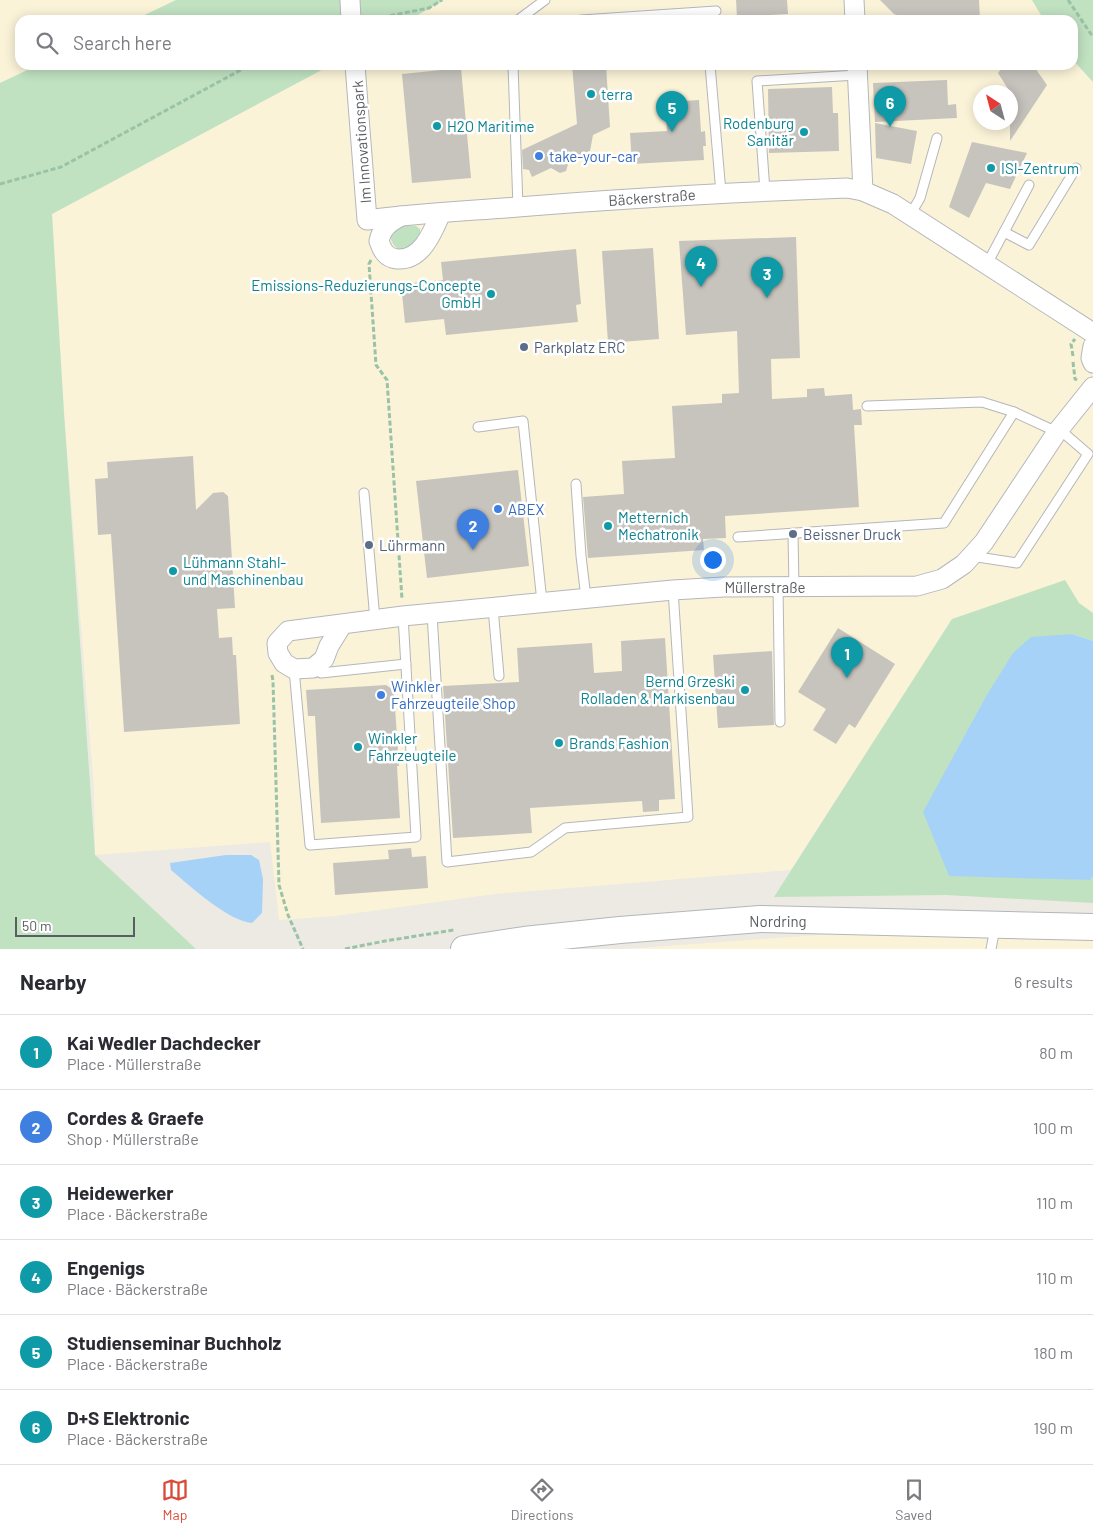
<!DOCTYPE html>
<html lang="en">
<head>
<meta charset="utf-8">
<style>
  :root { --surface:#fff; --page:#f7f7f7; --text:#2b2b33; --muted:#7c7c81; --line:#e1e1e2; --accent:#da4a39 }
  body { margin:0; font-family:Barlow,sans-serif; background:var(--page); color:var(--text) }
  .compass { position:absolute; left:973px; top:85px; width:45px; height:45px; border-radius:50%; background:var(--surface); box-shadow:0 2px 12px #0003; rotate:324deg }
  .scale { position:absolute; left:15px; bottom:12px; width:120px; box-sizing:border-box; padding-left:5px; border:2px solid #5a5d61; border-top:0; font-size:14px; line-height:18px; white-space:nowrap; color:#5a5d61; -webkit-text-stroke:4px #fff; paint-order:stroke }
  .you { position:absolute; left:712px; top:559px; width:18px; height:18px; margin:-12px; border:4px solid #fff; border-radius:50%; background:#1a73e8; box-shadow:0 0 0 8px #1a73e833 }
  .badge { display:grid; place-items:center; width:32px; height:32px; border-radius:50%; background:var(--accent); color:#fff; font-size:16px; font-weight:700 }
  .pin { position:absolute; translate:-50% -41px; filter:drop-shadow(0 1px 2px #0008) }
  .pin::after { content:''; position:absolute; top:26px; width:18px; height:15px; background:inherit; clip-path:polygon(0 0,100% 0,50% 100%) }
  .list { margin:0; padding:0; list-style:none }
  h2 { display:flex; justify-content:space-between; align-items:center; height:65px; margin:0; padding:0 20px; font-size:21px }
  h2 small { font-size:16px; font-weight:400; color:var(--muted) }
  .list li { display:grid; grid-template-columns:32px 1fr auto; gap:15px; align-items:center; box-sizing:border-box; height:75px; padding:0 20px; border-top:1px solid var(--line) }
  .list b { display:block; font-size:19px; white-space:nowrap }
  .list p { margin:0; font-size:16px; white-space:nowrap; color:var(--muted) }
  .list em { font-size:16px; font-style:normal; color:var(--muted) }
  .icon { flex:none; width:28px; height:28px; fill:none; stroke:currentColor; stroke-width:2; stroke-linecap:round; stroke-linejoin:round }
  .map { position:relative; flex:none; width:1093px; height:949px; overflow:hidden }
  .search { position:absolute; background:var(--surface); box-shadow:0 2px 12px #0003; left:15px; right:15px; top:15px; height:55px; display:flex; align-items:center; gap:12px; box-sizing:border-box; padding:0 18px; border-radius:15px; color:var(--muted); font-size:19px }
  .sheet { height:515px; background:var(--surface) }
  nav { display:flex; justify-content:space-around; align-items:center; box-sizing:border-box; height:70px; border-top:1px solid var(--line); background:var(--surface); font-size:14px; color:var(--muted) }
  nav a { display:grid; justify-items:center; gap:2px }
  nav .on { color:var(--accent) }
  .map>svg:first-child { display:block }
  .commercial { fill:#faf3d8; fill-rule:evenodd }
  .green { fill:#c0e2c1 }
  .water { fill:#a6d2f7 }
  .building { fill:#c7c4be }
  .lines { fill:none; stroke-linecap:round; stroke-linejoin:round }
  .lane-casing { stroke:#b4b7bb; stroke-width:11 }
  .street-casing { stroke:#b4b7bb; stroke-width:21 }
  .secondary-casing { stroke:#b3b6bb; stroke-width:28 }
  .path { stroke:#9ac2a6; stroke-width:3; stroke-dasharray:5 2.5; stroke-linecap:butt }
  .lane { stroke:#fff; stroke-width:9 }
  .street { stroke:#fff; stroke-width:19 }
  .secondary { stroke:#fff; stroke-width:26 }
  .culture-dot { fill:#0f9aa8; stroke:#fff; stroke-width:2 }
  .shop-dot { fill:#3f7fe0; stroke:#fff; stroke-width:2 }
  .service-dot { fill:#5c6f8a; stroke:#fff; stroke-width:2 }
  .labels { text-anchor:middle; dominant-baseline:central; stroke-width:5; stroke-linejoin:round; paint-order:stroke }
  .culture-label { font-size:15px; fill:#0d838f; stroke:#fff; text-anchor:start }
  .street-label { font-size:15px; fill:#5a5d61; stroke:#fff }
  .shop-label { font-size:15px; fill:#366cbe; stroke:#fff; text-anchor:start }
  .service-label { font-size:15px; fill:#4e5e75; stroke:#fff; text-anchor:start }
</style>
</head>
<body>
<div class="map">
<svg width="1093" height="949" viewBox="0 0 1093 949">
  <rect width="100%" height="100%" fill="#eceae2"/>
  <g class="commercial">
    <path d="M0,0h176l-42,20h-114v45h18l-38,18z"/>
    <path d="M444,0h588l12,20h-635z"/>
    <path d="M1073,60l20,22v531l-14,-10 -127,16 -161,251 -296,24 -160,22 -56,4 -9,-78 -175,13 -1,-66 -30,-376 -12,-199 279,-149h742zM980,92h30v30h-30z"/>
    <path d="M833,934l260,5v10h-469z"/>
  </g>
  <g class="green">
    <path d="M176,0h268l-35,20h-275z"/>
    <path d="M1032,0h61v82l-20,-22v-40h-29z"/>
    <path d="M38,65h293l-279,149 12,199 31,442 101,94h-196v-866z"/>
    <path d="M404,225l12,1 4,3v5l-11,13 -7,4c-8,-4 -11,-8 -12,-17z"/>
    <path d="M1065,580l14,23 14,10v28l-21,-7 -87,64 -30,56 94,124 40,2 4,-4v27l-147,-8 -172,2 178,-278z"/>
  </g>
  <g class="water">
    <path d="M1072,634l21,7v235l-3,4 -141,-4 -26,-64 62,-114 28,-45 18,-16z"/>
    <path d="M226,855h25l8,5 4,19 -1,34 -10,10c-24,-2 -62,-37 -81,-53l-1,-7z"/>
  </g>
  <g class="building">
    <path d="M736,0h51l1,14 -51,3z"/>
    <path d="M880,0h99l1,20h-70l-16,-6z"/>
    <path d="M572,65h34l4,62 -17,8 -3,16 -21,10 -3,10 -6,2 -9,-5 -19,9 -3,-7 -6,-1 -1,-19 55,-26z"/>
    <path d="M1004,65h29l14,20 -37,56v-49l-12,-19z"/>
    <path d="M461,68l10,110 -59,5 -10,-109z"/>
    <path d="M947,80l1,25 8,-1 1,14 -82,4 -2,-39z"/>
    <path d="M832,87l1,26h5l1,38 -70,2 -1,-64z"/>
    <path d="M699,100l2,32 4,-1 1,15h-3l1,14 -72,4 -2,-31 37,-2 -2,-29z"/>
    <path d="M875,123l42,8 -6,33 -35,-6z"/>
    <path d="M972,142l55,11 -17,36 -24,-6 -17,35 -20,-11z"/>
    <path d="M796,237l4,121 -29,1 1,40 35,-2v-8l17,-1 1,8 27,-2 1,16 8,-1 1,16h-8l5,82 -134,9 1,22 -23,1 1,11 -116,8 -5,-61 41,-3 -2,-33 53,-3 -3,-52 50,-3v-9l17,-1 -2,-62 -51,4 -7,-94z"/>
    <path d="M653,248l6,91 -51,4 -6,-92z"/>
    <path d="M576,249l5,55 -5,1 2,17 -132,13 -2,-16 -39,4 -4,-39 42,-4 -2,-18z"/>
    <path d="M193,456l3,54 17,-17 10,-1 5,4 7,112 -18,1 2,29 13,-1 1,18h3l4,69 -116,8 -13,-198 -13,1 -3,-56 13,-1 -1,-16z"/>
    <path d="M518,470l11,96 -102,12 -11,-97z"/>
    <path d="M838,628l57,36 -40,64 -6,-4 -13,20 -23,-14 13,-21 -28,-17z"/>
    <path d="M665,638l10,161 -16,1v11l-16,1 -1,-11 -112,7 2,25 -79,5 -10,-152 76,-4 -2,-34 75,-5 2,30 28,-2 -1,-30z"/>
    <path d="M772,651l2,74 -56,3 -5,-73z"/>
    <path d="M386,685l6,4 2,3 5,74h-2l3,52 -79,5 -6,-107h-7l-2,-26z"/>
    <path d="M411,848l1,9 14,-1 2,32 -93,7 -2,-32 56,-4 -1,-9z"/>
  </g>
  <g class="lines">
    <defs>
      <g id="lane">
        <path d="M518,20l27,-20"/>
        <path d="M581,20l135,-9"/>
        <path d="M513,65l5,142"/>
        <path d="M710,65l11,128"/>
        <path d="M765,191l-8,-110 100,-6"/>
        <path d="M910,215l10,-17 17,-60"/>
        <path d="M1004,232l25,13 47,-77"/>
        <path d="M987,264l42,-79"/>
        <path d="M867,406l115,-4 32,10 43,20"/>
        <path d="M478,427l45,-6 19,181"/>
        <path d="M576,484l5,72 5,42"/>
        <path d="M364,493l11,127"/>
        <path d="M793,534l1,53"/>
        <path d="M738,537l206,-14 70,-111"/>
        <path d="M971,556l46,7 71,-109 -29,-25"/>
        <path d="M778,587l2,135"/>
        <path d="M493,608l6,68"/>
        <path d="M432,614l15,248 84,-10 34,-24 123,-11 -15,-227"/>
        <path d="M313,668l8,5 85,-9"/>
        <path d="M294,669l16,176 106,-8 -13,-221"/>
        <path d="M991,949l4,-21"/>
      </g>
      <g id="street">
        <path d="M350,0l1,20"/>
        <path d="M854,0l1,20"/>
        <path d="M355,65l12,155c50,-7 100,-9 151,-13 109,-9 219,-15 329,-19l16,3 30,13 200,129"/>
        <path d="M857,65l6,126"/>
        <path d="M401,216c-12,7 -19,11 -22,25 3,9 7,17 18,18 25,2 36,-28 44,-46"/>
        <path d="M1093,346l-2,12 2,5"/>
        <path d="M342,625l-13,21 -5,13 -11,9 -19,1 -10,-6 -6,-10 -1,-10 11,-12 115,-15 270,-26 50,-3 194,-1 25,-7 22,-15 20,-22 73,-110 36,-45"/>
      </g>
      <path id="secondary" d="M464,949l60,-9 96,-10 140,-11 333,8"/>
    </defs>
    <use href="#lane" class="lane-casing"/>
    <use href="#street" class="street-casing"/>
    <use href="#secondary" class="secondary-casing"/>
    <g class="path">
      <path d="M1068,0l25,37"/>
      <path d="M368,20l61,-12 13,-8"/>
      <path d="M0,184l61,-17 189,-102"/>
      <path d="M371,260l-2,4 7,101 11,15 15,219"/>
      <path d="M1073,356l-2,-12 4,-5"/>
      <path d="M1073,362l2,17 2,1"/>
      <path d="M272,675l1,6 6,204 9,30 15,34"/>
      <path d="M345,949l40,-8 69,-11"/>
    </g>
    <use href="#lane" class="lane"/>
    <use href="#street" class="street"/>
    <use href="#secondary" class="secondary"/>
  </g>
  <g class="culture-dot">
    <circle cx="591" cy="94" r="5"/>
    <circle cx="437" cy="126" r="5"/>
    <circle cx="804" cy="132" r="5"/>
    <circle cx="991" cy="168" r="5"/>
    <circle cx="491" cy="294" r="5"/>
    <circle cx="608" cy="526" r="5"/>
    <circle cx="173" cy="571" r="5"/>
    <circle cx="745" cy="690" r="5"/>
    <circle cx="559" cy="743" r="5"/>
    <circle cx="358" cy="747" r="5"/>
  </g>
  <g class="shop-dot">
    <circle cx="539" cy="156" r="5"/>
    <circle cx="498" cy="509" r="5"/>
    <circle cx="381" cy="695" r="5"/>
  </g>
  <g class="service-dot">
    <circle cx="524" cy="347" r="5"/>
    <circle cx="793" cy="534" r="5"/>
    <circle cx="369" cy="545" r="5"/>
  </g>
  <g class="labels">
    <g class="culture-label">
      <text x="601" y="94">terra</text>
      <text x="794" y="123" text-anchor="end">Rodenburg<tspan x="794" dy="17">Sanitär</tspan></text>
      <text x="447" y="126">H2O Maritime</text>
      <text x="1001" y="168">ISI-Zentrum</text>
      <text x="481" y="285" text-anchor="end">Emissions-Reduzierungs-Concepte<tspan x="481" dy="17">GmbH</tspan></text>
      <text x="618" y="517">Metternich<tspan x="618" dy="17">Mechatronik</tspan></text>
      <text x="183" y="562">Lühmann Stahl-<tspan x="183" dy="17">und Maschinenbau</tspan></text>
      <text x="735" y="681" text-anchor="end">Bernd Grzeski<tspan x="735" dy="17">Rolladen &amp; Markisenbau</tspan></text>
      <text x="368" y="738">Winkler<tspan x="368" dy="17">Fahrzeugteile</tspan></text>
      <text x="569" y="743">Brands Fashion</text>
    </g>
    <g class="street-label">
      <text transform="translate(361 142) rotate(-94)">Im Innovationspark</text>
      <text transform="translate(652 197) rotate(-4)">Bäckerstraße</text>
      <text x="765" y="587">Müllerstraße</text>
      <text x="778" y="921">Nordring</text>
    </g>
    <g class="shop-label">
      <text x="549" y="156">take-your-car</text>
      <text x="508" y="509">ABEX</text>
      <text x="391" y="686">Winkler<tspan x="391" dy="17">Fahrzeugteile Shop</tspan></text>
    </g>
    <g class="service-label">
      <text x="534" y="347">Parkplatz ERC</text>
      <text x="803" y="534">Beissner Druck</text>
      <text x="379" y="545">Lührmann</text>
    </g>
  </g>
</svg>
<svg class="compass" viewBox="-18 -18 36 36"><path d="M0-13l5 13h-10z" fill="#e53935"/><path d="M0 13l5-13h-10z" fill="#7c7c81"/></svg>
<div class="scale">50 m</div>
<div class="you"></div>
<div class="pin badge" style="left:847px;top:678px;background:#0f9aa8">1</div>
<div class="pin badge" style="left:473px;top:550px;background:#3f7fe0">2</div>
<div class="pin badge" style="left:767px;top:298px;background:#0f9aa8">3</div>
<div class="pin badge" style="left:701px;top:287px;background:#0f9aa8">4</div>
<div class="pin badge" style="left:672px;top:132px;background:#0f9aa8">5</div>
<div class="pin badge" style="left:890px;top:127px;background:#0f9aa8">6</div>
<div class="search"><svg class="icon" aria-label="search" viewBox="0 0 24 24"><circle cx="10" cy="10" r="6"/><path d="M15 15l6 6"/></svg>Search here</div>
</div>
<section class="sheet">
<h2>Nearby<small>6 results</small></h2>
<ul class="list">
<li><span class="badge" style="background:#0f9aa8">1</span><div><b>Kai Wedler Dachdecker</b><p>Place · Müllerstraße</p></div><em>80 m</em></li>
<li><span class="badge" style="background:#3f7fe0">2</span><div><b>Cordes &amp; Graefe</b><p>Shop · Müllerstraße</p></div><em>100 m</em></li>
<li><span class="badge" style="background:#0f9aa8">3</span><div><b>Heidewerker</b><p>Place · Bäckerstraße</p></div><em>110 m</em></li>
<li><span class="badge" style="background:#0f9aa8">4</span><div><b>Engenigs</b><p>Place · Bäckerstraße</p></div><em>110 m</em></li>
<li><span class="badge" style="background:#0f9aa8">5</span><div><b>Studienseminar Buchholz</b><p>Place · Bäckerstraße</p></div><em>180 m</em></li>
<li><span class="badge" style="background:#0f9aa8">6</span><div><b>D+S Elektronic</b><p>Place · Bäckerstraße</p></div><em>190 m</em></li>
</ul>
</section>
<nav>
<a class="on"><svg class="icon" aria-label="map" viewBox="0 0 24 24"><path d="M3 6l6-2 6 2 6-2v14l-6 2-6-2-6 2zM9 4v14M15 6v14"/></svg>Map</a>
<a><svg class="icon" aria-label="directions" viewBox="0 0 24 24"><path d="M12 3l9 9-9 9-9-9zM9 14v-3h6M13 9l2 2-2 2"/></svg>Directions</a>
<a><svg class="icon" aria-label="saved" viewBox="0 0 24 24"><path d="M7 4h10v16l-5-4-5 4z"/></svg>Saved</a>
</nav>
</body>
</html>
